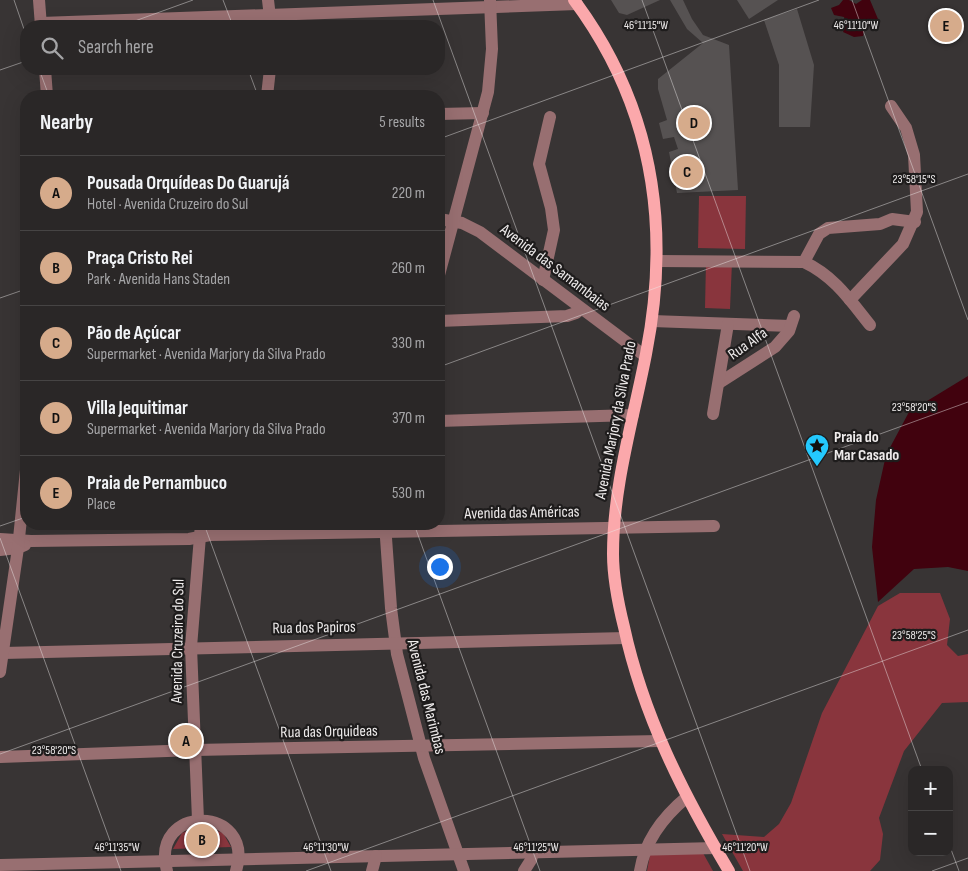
<!DOCTYPE html>
<html lang="en">
<head>
<meta charset="utf-8">
<style>
  :root { --surface:#2a2727; --page:#363333; --text:#f1f3f6; --muted:#a5a5a7; --line:#464444; --accent:#d6ab8b }
  body { margin:0; font-family:"Sofia Sans Condensed",sans-serif; background:var(--page); color:var(--text) }
  .controls { position:absolute; right:15px; bottom:15px; display:grid; overflow:hidden; border-radius:10px; box-shadow:0 5px 20px #0002 }
  .controls button { width:45px; height:45px; display:grid; place-items:center; padding:0; border:0; border-bottom:1px solid var(--line); background:var(--surface); color:var(--text); font:25px sans-serif }
  .you { position:absolute; left:439px; top:566px; width:18px; height:18px; margin:-12px; border:4px solid #fff; border-radius:50%; background:#1a73e8; box-shadow:0 0 0 8px #1a73e833 }
  .badge { display:grid; place-items:center; width:32px; height:32px; border-radius:50%; background:var(--accent); color:#111; font-size:16px; font-weight:700 }
  .pin { position:absolute; translate:-50% -50%; border:2px solid #fff; box-shadow:0 1px 5px #0006 }
  .list { margin:0; padding:0; list-style:none }
  h2 { display:flex; justify-content:space-between; align-items:center; height:65px; margin:0; padding:0 20px; font-size:21px }
  h2 small { font-size:16px; font-weight:400; color:var(--muted) }
  .list li { display:grid; grid-template-columns:32px 1fr auto; gap:15px; align-items:center; box-sizing:border-box; height:75px; padding:0 20px; border-top:1px solid var(--line) }
  .list b { display:block; font-size:19px; white-space:nowrap }
  .list p { margin:0; font-size:16px; white-space:nowrap; color:var(--muted) }
  .list em { font-size:16px; font-style:normal; color:var(--muted) }
  .icon { flex:none; width:28px; height:28px; fill:none; stroke:currentColor; stroke-width:2; stroke-linecap:round; stroke-linejoin:round }
  .map { position:relative; flex:none; width:968px; height:871px; overflow:hidden }
  .search { position:absolute; background:var(--surface); box-shadow:0 5px 20px #0002; left:20px; top:20px; width:425px; height:55px; display:flex; align-items:center; gap:12px; box-sizing:border-box; padding:0 18px; border-radius:20px; color:var(--muted); font-size:19px }
  .panel { position:absolute; background:var(--surface); box-shadow:0 5px 20px #0002; left:20px; top:90px; width:425px; height:440px; border-radius:20px }
  .map>svg:first-child { display:block }
  .green { fill:#89353d }
  .water { fill:#41020e }
  .building { fill:#565252 }
  .lines { fill:none; stroke-linecap:round; stroke-linejoin:round }
  .minor { stroke:#986f71; stroke-width:12 }
  .major { stroke:#fba8ab; stroke-width:12 }
  .ticks { fill:none; stroke:#eeebeb; stroke-width:1; stroke-opacity:0.45 }
  .labels { text-anchor:middle; dominant-baseline:central; stroke-width:4.5; stroke-linejoin:round; paint-order:stroke }
  .street-label { font-size:16px; fill:#eeebeb; stroke:#1e1c1c }
  .poi-label { font-size:16px; font-weight:bold; fill:#eeebeb; stroke:#1e1c1c; text-anchor:start }
  .ticks-label { font-size:12px; text-anchor:middle; fill:#eeebeb; stroke:#1e1c1c; stroke-width:4.5; stroke-linejoin:round; paint-order:stroke }
</style>
</head>
<body>
<div class="map">
<svg width="968" height="871" viewBox="0 0 968 871">
  <rect width="100%" height="100%" fill="#383434"/>
  <g class="green">
    <path d="M699,196h47l-1,53 -47,-1z"/>
    <path d="M706,262h26l-2,47 -25,-1z"/>
    <path d="M900,593h40l10,26 -3,26 11,11 10,-2v48l-26,1 -38,48 -25,67 4,16 -3,26 -10,11h-127l-21,-37 42,3 15,-13 12,-21 31,-90 56,-107z"/>
    <path d="M200,825l23,8 8,14 -58,2 9,-16z"/>
    <path d="M703,853l10,18h-66l3,-16z"/>
  </g>
  <g class="water">
    <path d="M843,0h6l7,4 6,-4h8l8,19 -13,5 -2,12 -9,1 -11,-5 3,-8 -2,-7 -10,-2 -3,-7 8,-3z"/>
    <path d="M968,376v195l-20,-4 -34,2 -36,33 -6,-55 4,-47 10,-45 23,-43z"/>
  </g>
  <g class="building">
    <path d="M611,0h49l-33,15 -8,-2z"/>
    <path d="M670,0h13l9,19 11,16 26,10 9,145 -61,3 -8,-41 9,-3 -4,-12 -11,2 -4,-16 8,-3 -9,-31v-10l45,-36 -16,-14z"/>
    <path d="M737,0h41l-29,19z"/>
    <path d="M797,9l17,56 -4,62h-31v-62l-15,-45z"/>
  </g>
  <g class="lines">
    <g class="minor">
      <path d="M39,0l2,26"/>
      <path d="M268,0l3,26"/>
      <path d="M41,23l536,-19"/>
      <path d="M45,69l2,27"/>
      <path d="M267,96l3,-27"/>
      <path d="M439,114l44,-1"/>
      <path d="M439,219l23,4 18,9 165,124"/>
      <path d="M657,261l147,1c30,14 46,38 66,63"/>
      <path d="M804,262l15,-28 9,-6 52,-4 12,-5 23,3"/>
      <path d="M439,275l49,-183 4,-43 -2,-49"/>
      <path d="M543,280l11,-50 -3,-22 -12,-44 11,-47"/>
      <path d="M850,300l53,-56 14,-32 -3,-57 -8,-27 -15,-22"/>
      <path d="M439,321l128,-5 9,-3 5,-4"/>
      <path d="M652,321l138,5"/>
      <path d="M719,383l56,-36 14,-16 5,-15"/>
      <path d="M713,414l15,-90"/>
      <path d="M439,421l194,-6"/>
      <path d="M385,524l6,84 6,46 27,104 40,113"/>
      <path d="M0,539l31,2 158,-2 21,-4 504,-9"/>
      <path d="M0,550l18,-2 7,-3"/>
      <path d="M3,653l623,-15"/>
      <path d="M0,672l18,-124 8,-78"/>
      <path d="M0,757l195,-7 464,-9"/>
      <path d="M198,820l-7,-173 10,-123"/>
      <path d="M0,865l716,-17"/>
      <path d="M167,871c-18,-68 89,-66 69,0"/>
      <path d="M372,871l4,-15"/>
      <path d="M524,871l7,-11 2,-8"/>
      <path d="M640,871c5,-31 24,-55 47,-74"/>
    </g>
    <path class="major" d="M574,0c79,106 97,227 72,354 -13,67 -33,132 -33,200 0,25 5,49 11,73 19,88 59,167 105,244"/>
  </g>
  <path class="ticks" d="M14,0l12,35M223,0l10,26M433,0l317,871M642,0l280,770M852,0l116,320M121,26l72,-26M39,69l10,27M248,69l10,27M0,70l26,-9M439,139l380,-139M0,298l26,-9M439,367l529,-193M204,524l127,347M414,524l126,347M0,526l26,-9M0,538l121,333M0,754l968,-352M949,844l10,27M306,871l662,-241M932,871l36,-13"/>
  <defs>
    <symbol id="sight-pin" viewBox="-11 -11 22 30"><path d="M0 17L-7.5 6A9.5 9.5 0 1 1 7.5 6Z" fill="#24c9fe" stroke="#1e1c1c"/><path d="M0-6L1.8-2.2L6-1.7L2.9 1.2L3.7 5.4L0 3.3L-3.7 5.4L-2.9 1.2L-6-1.7L-1.8-2.2Z" fill="#111"/></symbol>
  </defs>
  <g fill-rule="evenodd">
    <use href="#sight-pin" x="803" y="432" width="28" height="38"/>
  </g>
  <g class="labels">
    <g class="street-label">
      <text transform="translate(555 268) rotate(37)">Avenida das Samambaias</text>
      <text transform="translate(748 344) rotate(-35)">Rua Alfa</text>
      <text transform="translate(616 420) rotate(-79)">Avenida Marjory da Silva Prado</text>
      <text transform="translate(522 513) rotate(-1)">Avenida das Américas</text>
      <text transform="translate(314 628) rotate(-1)">Rua dos Papiros</text>
      <text transform="translate(178 641) rotate(-89)">Avenida Cruzeiro do Sul</text>
      <text transform="translate(426 697) rotate(76)">Avenida das Marimbas</text>
      <text transform="translate(329 732) rotate(-1)">Rua das Orquideas</text>
    </g>
    <g class="poi-label">
      <text x="834" y="437">Praia do<tspan x="834" dy="18">Mar Casado</tspan></text>
    </g>
  </g>
  <g class="ticks-label">
    <text x="646" y="29">46°11'15"W</text>
    <text x="856" y="29">46°11'10"W</text>
    <text x="914" y="183">23°58'15"S</text>
    <text x="914" y="411">23°58'20"S</text>
    <text x="914" y="639">23°58'25"S</text>
    <text x="54" y="754">23°58'20"S</text>
    <text x="117" y="851">46°11'35"W</text>
    <text x="326" y="851">46°11'30"W</text>
    <text x="536" y="851">46°11'25"W</text>
    <text x="745" y="851">46°11'20"W</text>
  </g>
</svg>
<div class="controls">
<button>+</button>
<button>−</button>
</div>
<div class="you"></div>
<div class="pin badge" style="left:186px;top:741px">A</div>
<div class="pin badge" style="left:202px;top:840px">B</div>
<div class="pin badge" style="left:687px;top:172px">C</div>
<div class="pin badge" style="left:694px;top:123px">D</div>
<div class="pin badge" style="left:946px;top:26px">E</div>
<div class="search"><svg class="icon" aria-label="search" viewBox="0 0 24 24"><circle cx="10" cy="10" r="6"/><path d="M15 15l6 6"/></svg>Search here</div>
<section class="panel">
<h2>Nearby<small>5 results</small></h2>
<ul class="list">
<li><span class="badge">A</span><div><b>Pousada Orquídeas Do Guarujá</b><p>Hotel · Avenida Cruzeiro do Sul</p></div><em>220 m</em></li>
<li><span class="badge">B</span><div><b>Praça Cristo Rei</b><p>Park · Avenida Hans Staden</p></div><em>260 m</em></li>
<li><span class="badge">C</span><div><b>Pão de Açúcar</b><p>Supermarket · Avenida Marjory da Silva Prado</p></div><em>330 m</em></li>
<li><span class="badge">D</span><div><b>Villa Jequitimar</b><p>Supermarket · Avenida Marjory da Silva Prado</p></div><em>370 m</em></li>
<li><span class="badge">E</span><div><b>Praia de Pernambuco</b><p>Place</p></div><em>530 m</em></li>
</ul>
</section>
</div>
</body>
</html>
